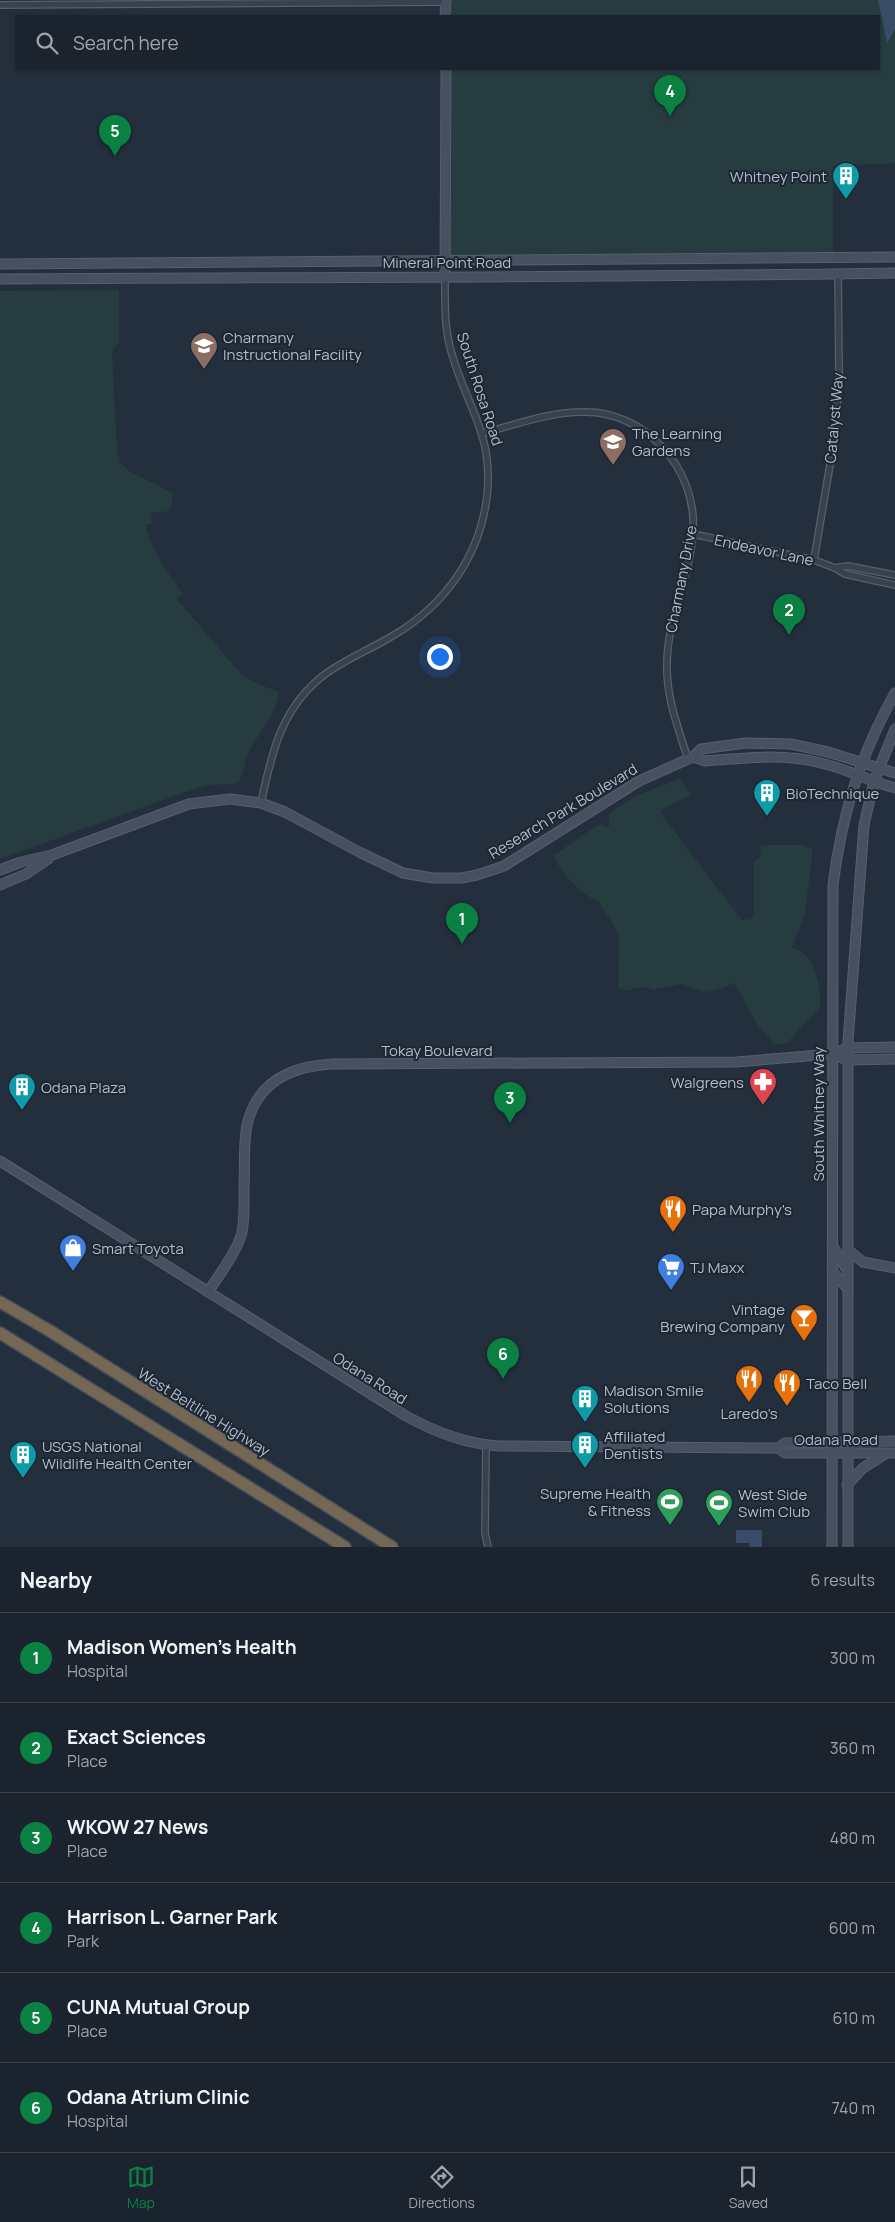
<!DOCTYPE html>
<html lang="en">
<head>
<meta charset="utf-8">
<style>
  :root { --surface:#1b232e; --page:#242b36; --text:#f1f3f6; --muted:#a0a4aa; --line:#39404a; --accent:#0b8043 }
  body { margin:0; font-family:Manrope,sans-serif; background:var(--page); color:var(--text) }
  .you { position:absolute; left:439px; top:656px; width:18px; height:18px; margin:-12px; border:4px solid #fff; border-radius:50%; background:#1a73e8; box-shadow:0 0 0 8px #1a73e833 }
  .badge { display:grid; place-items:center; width:32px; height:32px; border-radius:50%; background:var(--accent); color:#fff; font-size:16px; font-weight:700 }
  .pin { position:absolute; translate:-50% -41px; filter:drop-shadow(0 1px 2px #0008) }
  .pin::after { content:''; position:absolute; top:26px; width:18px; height:15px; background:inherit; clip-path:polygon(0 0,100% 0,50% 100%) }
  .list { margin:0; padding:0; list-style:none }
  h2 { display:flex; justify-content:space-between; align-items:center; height:65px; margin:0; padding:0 20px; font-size:21px }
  h2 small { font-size:16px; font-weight:400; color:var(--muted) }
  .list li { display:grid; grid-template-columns:32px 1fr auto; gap:15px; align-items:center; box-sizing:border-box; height:90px; padding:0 20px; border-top:1px solid var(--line) }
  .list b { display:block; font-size:19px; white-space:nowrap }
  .list p { margin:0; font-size:16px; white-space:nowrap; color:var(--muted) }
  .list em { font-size:16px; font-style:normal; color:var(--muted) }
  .icon { flex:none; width:28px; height:28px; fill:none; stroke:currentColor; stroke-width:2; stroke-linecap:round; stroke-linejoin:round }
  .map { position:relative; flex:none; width:895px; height:1547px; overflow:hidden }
  .search { position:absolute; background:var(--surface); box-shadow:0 1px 4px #0004; left:15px; right:15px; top:15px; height:55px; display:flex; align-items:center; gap:12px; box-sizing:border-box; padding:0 18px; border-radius:0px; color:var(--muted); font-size:19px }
  .sheet { height:605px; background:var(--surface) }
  nav { display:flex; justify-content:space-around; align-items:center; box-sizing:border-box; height:70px; border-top:1px solid var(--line); background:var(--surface); font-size:14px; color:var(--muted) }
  nav a { display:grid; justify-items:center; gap:2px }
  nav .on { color:var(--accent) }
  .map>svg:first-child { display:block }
  .green { fill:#263c3f }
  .water { fill:#394c67 }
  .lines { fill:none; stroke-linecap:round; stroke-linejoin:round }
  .street-casing { stroke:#565f6c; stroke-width:8 }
  .secondary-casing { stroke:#565f6c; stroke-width:11 }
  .highway-casing { stroke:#434c59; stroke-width:14 }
  .street { stroke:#38414e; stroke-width:5.5 }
  .secondary { stroke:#465061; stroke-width:9 }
  .highway { stroke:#746855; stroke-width:11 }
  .labels { text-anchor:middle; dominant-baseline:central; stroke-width:4; stroke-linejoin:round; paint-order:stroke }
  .poi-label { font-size:15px; fill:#b4bcc9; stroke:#1d2633; text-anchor:start }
  .street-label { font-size:15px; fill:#b4bcc9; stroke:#1d2633 }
</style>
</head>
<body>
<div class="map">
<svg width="895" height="1547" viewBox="0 0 895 1547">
  <rect width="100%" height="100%" fill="#242f3e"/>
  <g class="green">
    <path d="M446,0h449v163l-62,3v92l-388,2 1,-191h433v-53h-434z"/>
    <path d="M119,290v54l-4,3 -3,6 5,97 4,14 11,9 41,20 -3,18 -19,2 1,10 -6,2c4,25 23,48 37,69l-6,5 64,75 17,10 21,8c-3,25 -21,40 -31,62 -4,8 -4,17 -8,26l-6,4 -25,1 -21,6 -188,68v-568z"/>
    <path d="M680,779l11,16 -30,15v4l81,106 9,-1 3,-3v-54l6,-4 1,-13h42l10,4 -8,65 -13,33c6,3 11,5 16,11 8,10 15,37 12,49l-33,36 -12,2 -18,-21 -23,-41 -17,7 -12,2 -24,-8 -27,6 -9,-3 -10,1 -6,3 -11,-3 1,-50 -3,-9 -17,-27c-20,-9 -35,-26 -46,-46 9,-6 44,-32 49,-32l4,3 4,-2c-1,-3 -3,-8 0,-11 10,-13 54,-30 70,-35z"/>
  </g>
  <g class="water">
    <path d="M878,0h17v30l-8,13z"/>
    <path d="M736,1530h26v17h-12l-1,-4h-13z"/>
  </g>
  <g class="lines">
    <defs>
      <g id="street">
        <path d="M0,5l446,-3"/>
        <path d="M483,433c32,-8 66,-21 99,-21 63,-2 115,57 111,118 -2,45 -26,88 -26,134 -1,33 11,64 21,95"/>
        <path d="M693,534l121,26 21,8 10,6 50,11"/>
        <path d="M814,560l22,-131 3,-58 -1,-97"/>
        <path d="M835,568l13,-2 47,9"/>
        <path d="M261,803c10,-47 19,-91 58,-124 21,-18 51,-29 75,-44 51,-30 86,-79 93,-139 7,-62 -21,-90 -36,-145 -7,-24 -6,-50 -6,-75"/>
        <path d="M486,1445l-1,88 3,14"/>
      </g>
      <g id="secondary">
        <path d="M445,16l1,-16"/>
        <path d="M0,264l895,-7"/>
        <path d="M445,276l1,-207"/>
        <path d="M0,279c298,-2 597,-1 895,-6"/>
        <path d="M693,757l12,4c38,-3 79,-8 116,2 25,6 49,18 74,25"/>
        <path d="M0,870l21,-8 31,-7 137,-51 41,-5 31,4 24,9 76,41 42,20 30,5h29l15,-3 27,-9 135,-85 54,-24 8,-8 45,-6 45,1 37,8 67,21"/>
        <path d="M0,885l26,-11 22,-15"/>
        <path d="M832,1054l16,6 47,-1"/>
        <path d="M0,1161l406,255c29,16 59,28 93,30l279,2 7,-5 110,-2"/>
        <path d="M832,1245l16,27"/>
        <path d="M848,1250l15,12 32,6"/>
        <path d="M832,1271l16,18"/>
        <path d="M208,1292c11,-17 26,-36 33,-56 4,-13 3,-32 3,-46 1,-21 -1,-44 3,-65 10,-44 45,-59 86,-61l403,-2 96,-8 16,-6 47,-1"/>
        <path d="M778,1448l7,5h110"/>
        <path d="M847,1485l16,-17 22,-14"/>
        <path d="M832,1547l1,-662c9,-72 27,-129 62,-192"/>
        <path d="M848,1547v-505l16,-217 10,-44 21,-52"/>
      </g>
      <g id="highway">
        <path d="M0,1302l50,29 342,216"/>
        <path d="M0,1333l345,214"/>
      </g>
    </defs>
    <use href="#street" class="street-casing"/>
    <use href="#secondary" class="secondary-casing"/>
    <use href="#highway" class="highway-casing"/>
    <use href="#street" class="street"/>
    <use href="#secondary" class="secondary"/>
    <use href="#highway" class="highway"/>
  </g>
  <defs>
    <symbol id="building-pin" viewBox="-11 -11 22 30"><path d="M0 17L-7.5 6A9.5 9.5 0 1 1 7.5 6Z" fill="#0f9aa8" stroke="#1d2633"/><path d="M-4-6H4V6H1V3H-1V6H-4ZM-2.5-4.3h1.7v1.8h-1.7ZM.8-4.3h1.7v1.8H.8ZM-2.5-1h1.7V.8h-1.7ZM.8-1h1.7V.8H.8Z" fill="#fff"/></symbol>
    <symbol id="university-pin" viewBox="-11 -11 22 30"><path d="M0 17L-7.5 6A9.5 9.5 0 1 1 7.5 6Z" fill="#8d6e63" stroke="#1d2633"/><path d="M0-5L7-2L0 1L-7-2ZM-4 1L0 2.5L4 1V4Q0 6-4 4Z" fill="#fff"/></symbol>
    <symbol id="school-pin" viewBox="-11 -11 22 30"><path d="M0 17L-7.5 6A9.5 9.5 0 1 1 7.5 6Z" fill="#8d6e63" stroke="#1d2633"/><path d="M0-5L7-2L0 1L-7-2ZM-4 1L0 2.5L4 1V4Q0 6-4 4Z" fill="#fff"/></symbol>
    <symbol id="pharmacy-pin" viewBox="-11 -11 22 30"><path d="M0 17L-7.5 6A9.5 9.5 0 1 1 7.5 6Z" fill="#e0444e" stroke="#1d2633"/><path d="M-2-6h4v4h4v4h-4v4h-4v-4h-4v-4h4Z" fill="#fff"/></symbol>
    <symbol id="restaurant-pin" viewBox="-11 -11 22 30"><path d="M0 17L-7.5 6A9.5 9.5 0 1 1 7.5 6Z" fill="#e8710a" stroke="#1d2633"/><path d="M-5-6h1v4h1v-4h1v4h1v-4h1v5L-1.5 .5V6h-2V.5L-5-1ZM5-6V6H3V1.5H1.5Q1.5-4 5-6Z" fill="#fff"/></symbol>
    <symbol id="shop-pin" viewBox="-11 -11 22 30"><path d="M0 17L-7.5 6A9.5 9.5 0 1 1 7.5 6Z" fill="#3f7fe0" stroke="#1d2633"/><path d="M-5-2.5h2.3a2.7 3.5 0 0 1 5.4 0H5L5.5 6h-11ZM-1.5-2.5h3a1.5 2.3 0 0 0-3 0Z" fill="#fff"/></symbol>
    <symbol id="supermarket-pin" viewBox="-11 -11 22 30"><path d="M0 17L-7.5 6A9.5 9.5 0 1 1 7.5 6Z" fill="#3f7fe0" stroke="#1d2633"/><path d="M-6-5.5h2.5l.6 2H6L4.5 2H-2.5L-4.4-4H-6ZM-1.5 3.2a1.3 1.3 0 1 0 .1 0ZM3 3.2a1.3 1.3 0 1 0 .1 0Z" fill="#fff"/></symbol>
    <symbol id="bar-pin" viewBox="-11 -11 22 30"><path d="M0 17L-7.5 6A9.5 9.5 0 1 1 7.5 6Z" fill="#e8710a" stroke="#1d2633"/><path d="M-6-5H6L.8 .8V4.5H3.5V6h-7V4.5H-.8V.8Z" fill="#fff"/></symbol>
    <symbol id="stadium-pin" viewBox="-11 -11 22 30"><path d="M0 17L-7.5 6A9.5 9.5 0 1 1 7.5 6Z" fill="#2e9e5b" stroke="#1d2633"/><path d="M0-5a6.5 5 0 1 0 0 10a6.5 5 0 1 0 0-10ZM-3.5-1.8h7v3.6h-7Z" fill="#fff"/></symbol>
  </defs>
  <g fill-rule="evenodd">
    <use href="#building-pin" x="830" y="160" width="32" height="43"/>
    <use href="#university-pin" x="188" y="330" width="32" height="43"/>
    <use href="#school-pin" x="597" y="426" width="32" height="43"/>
    <use href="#building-pin" x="751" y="777" width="32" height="43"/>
    <use href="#pharmacy-pin" x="747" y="1066" width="32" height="43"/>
    <use href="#building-pin" x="6" y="1071" width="32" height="43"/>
    <use href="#restaurant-pin" x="657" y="1193" width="32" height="43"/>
    <use href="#shop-pin" x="57" y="1232" width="32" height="43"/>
    <use href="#supermarket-pin" x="655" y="1251" width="32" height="43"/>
    <use href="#bar-pin" x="788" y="1302" width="32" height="43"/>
    <use href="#restaurant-pin" x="733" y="1363" width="32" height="43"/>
    <use href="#restaurant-pin" x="771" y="1367" width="32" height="43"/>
    <use href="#building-pin" x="569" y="1383" width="32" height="43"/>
    <use href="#building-pin" x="569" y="1429" width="32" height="43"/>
    <use href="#building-pin" x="7" y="1439" width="32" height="43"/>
    <use href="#stadium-pin" x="654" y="1486" width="32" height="43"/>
    <use href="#stadium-pin" x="703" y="1487" width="32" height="43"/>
  </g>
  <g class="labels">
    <g class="poi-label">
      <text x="827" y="176" text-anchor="end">Whitney Point</text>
      <text x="223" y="337">Charmany<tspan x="223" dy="17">Instructional Facility</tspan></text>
      <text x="632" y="433">The Learning<tspan x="632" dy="17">Gardens</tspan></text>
      <text x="786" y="793">BioTechnique</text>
      <text x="744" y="1082" text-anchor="end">Walgreens</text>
      <text x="41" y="1087">Odana Plaza</text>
      <text x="692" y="1209">Papa Murphy's</text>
      <text x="92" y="1248">Smart Toyota</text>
      <text x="690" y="1267">TJ Maxx</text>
      <text x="785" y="1309" text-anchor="end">Vintage<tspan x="785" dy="17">Brewing Company</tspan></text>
      <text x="806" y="1383">Taco Bell</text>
      <text x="604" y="1390">Madison Smile<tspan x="604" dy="17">Solutions</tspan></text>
      <text x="749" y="1413" text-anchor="middle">Laredo's</text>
      <text x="604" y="1436">Affiliated<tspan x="604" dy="17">Dentists</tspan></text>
      <text x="42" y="1446">USGS National<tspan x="42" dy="17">Wildlife Health Center</tspan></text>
      <text x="651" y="1493" text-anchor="end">Supreme Health<tspan x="651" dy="17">&amp; Fitness</tspan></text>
      <text x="738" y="1494">West Side<tspan x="738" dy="17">Swim Club</tspan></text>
    </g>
    <g class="street-label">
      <text x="447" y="262">Mineral Point Road</text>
      <text transform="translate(480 389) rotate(72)">South Rosa Road</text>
      <text transform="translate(834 418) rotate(-85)">Catalyst Way</text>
      <text transform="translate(764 550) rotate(12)">Endeavor Lane</text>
      <text transform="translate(681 579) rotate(-79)">Charmany Drive</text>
      <text transform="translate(563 811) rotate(-31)">Research Park Boulevard</text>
      <text x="437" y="1050">Tokay Boulevard</text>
      <text transform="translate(818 1114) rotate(-90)">South Whitney Way</text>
      <text transform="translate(370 1378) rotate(32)">Odana Road</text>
      <text transform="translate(204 1412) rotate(32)">West Beltline Highway</text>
      <text x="836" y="1439">Odana Road</text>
    </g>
  </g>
</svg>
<div class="you"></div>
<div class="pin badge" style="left:462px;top:944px">1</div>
<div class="pin badge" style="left:789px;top:635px">2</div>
<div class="pin badge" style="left:510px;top:1123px">3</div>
<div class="pin badge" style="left:670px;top:116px">4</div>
<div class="pin badge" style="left:115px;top:156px">5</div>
<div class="pin badge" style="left:503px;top:1379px">6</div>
<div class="search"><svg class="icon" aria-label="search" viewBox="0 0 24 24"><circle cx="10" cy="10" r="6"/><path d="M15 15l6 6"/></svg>Search here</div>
</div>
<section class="sheet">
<h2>Nearby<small>6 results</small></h2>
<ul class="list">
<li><span class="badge">1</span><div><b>Madison Women's Health</b><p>Hospital</p></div><em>300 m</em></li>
<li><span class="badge">2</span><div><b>Exact Sciences</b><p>Place</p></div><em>360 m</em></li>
<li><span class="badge">3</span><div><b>WKOW 27 News</b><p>Place</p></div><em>480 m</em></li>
<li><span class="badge">4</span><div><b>Harrison L. Garner Park</b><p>Park</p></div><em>600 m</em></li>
<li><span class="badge">5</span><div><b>CUNA Mutual Group</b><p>Place</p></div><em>610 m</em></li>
<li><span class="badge">6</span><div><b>Odana Atrium Clinic</b><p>Hospital</p></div><em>740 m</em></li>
</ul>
</section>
<nav>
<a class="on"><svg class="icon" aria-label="map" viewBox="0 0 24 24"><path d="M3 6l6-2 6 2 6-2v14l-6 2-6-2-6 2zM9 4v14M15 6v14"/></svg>Map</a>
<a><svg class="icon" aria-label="directions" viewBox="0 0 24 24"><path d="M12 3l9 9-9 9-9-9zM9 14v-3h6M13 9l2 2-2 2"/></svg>Directions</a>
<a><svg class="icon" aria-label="saved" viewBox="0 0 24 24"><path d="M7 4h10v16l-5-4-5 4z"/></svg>Saved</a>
</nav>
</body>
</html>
